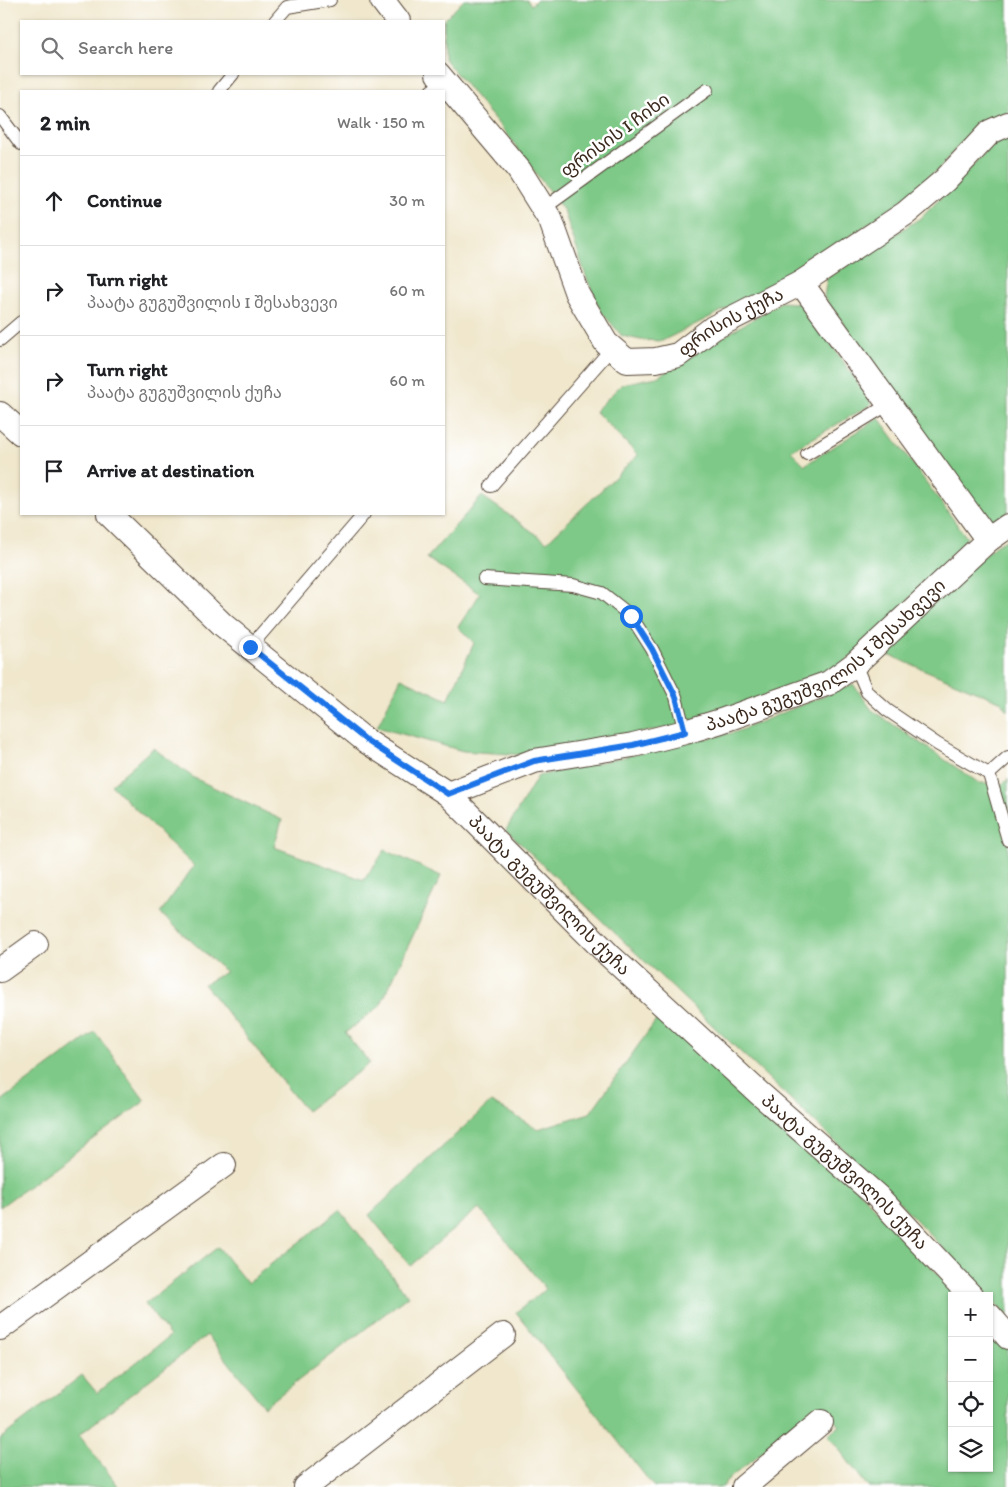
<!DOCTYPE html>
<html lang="en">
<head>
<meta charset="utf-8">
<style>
  :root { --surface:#fff; --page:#f2f2f2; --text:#202124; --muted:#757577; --line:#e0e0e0 }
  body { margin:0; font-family:Itim,"Noto Sans Georgian",sans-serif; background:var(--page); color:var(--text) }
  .controls { position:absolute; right:15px; bottom:15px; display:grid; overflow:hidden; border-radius:0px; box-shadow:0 1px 4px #0004 }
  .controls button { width:45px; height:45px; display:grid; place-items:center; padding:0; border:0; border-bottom:1px solid var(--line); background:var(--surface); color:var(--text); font:25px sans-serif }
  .stop { position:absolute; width:15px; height:15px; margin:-11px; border:4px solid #1a73e8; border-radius:50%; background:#fff }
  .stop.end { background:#1a73e8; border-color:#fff; box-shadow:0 1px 5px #0008 }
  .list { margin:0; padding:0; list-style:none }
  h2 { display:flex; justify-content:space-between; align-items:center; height:65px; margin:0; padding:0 20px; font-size:21px }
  h2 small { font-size:16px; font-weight:400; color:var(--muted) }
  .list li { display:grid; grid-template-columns:32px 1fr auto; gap:15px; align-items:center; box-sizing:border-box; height:90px; padding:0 20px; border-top:1px solid var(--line) }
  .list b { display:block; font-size:19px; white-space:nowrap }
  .list p { margin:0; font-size:16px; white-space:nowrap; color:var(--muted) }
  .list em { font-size:16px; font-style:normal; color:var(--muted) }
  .icon { flex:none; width:28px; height:28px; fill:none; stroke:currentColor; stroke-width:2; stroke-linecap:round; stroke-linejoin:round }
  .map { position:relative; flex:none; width:1008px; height:1487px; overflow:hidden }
  .search { position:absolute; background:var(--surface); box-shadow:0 1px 4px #0004; left:20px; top:20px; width:425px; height:55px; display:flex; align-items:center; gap:12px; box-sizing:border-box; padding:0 18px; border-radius:0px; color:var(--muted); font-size:19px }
  .panel { position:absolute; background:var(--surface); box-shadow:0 1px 4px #0004; left:20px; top:90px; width:425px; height:425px; border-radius:0px }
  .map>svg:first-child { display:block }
  .green { fill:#7ec987; stroke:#5c7a52 }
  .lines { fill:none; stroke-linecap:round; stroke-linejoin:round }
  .service-casing { stroke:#564638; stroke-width:14 }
  .minor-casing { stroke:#564638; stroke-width:26 }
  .service { stroke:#fff; stroke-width:12 }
  .minor { stroke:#fff; stroke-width:24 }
  .route { stroke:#1a73e8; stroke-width:6 }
  .labels { text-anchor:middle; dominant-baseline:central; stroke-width:5; stroke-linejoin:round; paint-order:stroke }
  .street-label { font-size:18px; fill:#3b2a1e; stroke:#fff }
</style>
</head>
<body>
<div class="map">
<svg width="1008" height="1487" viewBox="0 0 1008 1487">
  <rect width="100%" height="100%" fill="#fff"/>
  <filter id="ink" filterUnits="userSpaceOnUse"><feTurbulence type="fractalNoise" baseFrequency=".02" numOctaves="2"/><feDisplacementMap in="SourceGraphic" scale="10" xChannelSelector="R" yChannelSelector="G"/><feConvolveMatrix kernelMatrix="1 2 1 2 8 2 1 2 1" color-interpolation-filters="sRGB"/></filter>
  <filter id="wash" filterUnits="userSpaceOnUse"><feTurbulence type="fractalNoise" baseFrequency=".0096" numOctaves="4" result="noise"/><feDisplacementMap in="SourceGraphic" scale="20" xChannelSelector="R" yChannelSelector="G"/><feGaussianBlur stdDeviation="1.12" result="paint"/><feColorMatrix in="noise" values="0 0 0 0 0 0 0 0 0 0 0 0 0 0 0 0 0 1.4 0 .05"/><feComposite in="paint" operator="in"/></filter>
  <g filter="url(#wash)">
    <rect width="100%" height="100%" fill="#f0e7cc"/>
    <g class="green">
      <path d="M464,0h63l4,5 5,-5h472v113l-30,9 -38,46 -41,35 -109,74 -128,64 -21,-1 -19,-4 -22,-26 -14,-34 -22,-65 -58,-78 -62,-74v-38h-1z"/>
      <path d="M1008,134v379l-10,8 -13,-1 -161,-223 3,-19 95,-61 77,-79z"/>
      <path d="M781,302l23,2 68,100 -81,47 14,14 74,-47 88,120 -104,110 -35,26 -146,51 -157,30 -62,-4 -86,-24 24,-49 47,22 26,-57 -16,-16 22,-33 -53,-36 55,-62 65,46 91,-87 -43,-44 27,-27 35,-7z"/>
      <path d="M1008,539v172l-6,-9 -123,-51 116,-105z"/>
      <path d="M853,684l19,26 107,73 24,1 5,-5v537l-112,-117 -390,-369 32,-54 198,-44z"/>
      <path d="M153,748l41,30 88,42 -8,27 90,33 21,-30 56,26 -61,130 -35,27 25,30 -64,48 -102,-127 22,-12 -66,-59 34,-47 -83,-81z"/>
      <path d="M660,1015l198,175 101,106h-7v172h37v-141l19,20v140h-140l-40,-52 12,-9 -20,-20 -94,75 -3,6h-69l-138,-175 30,-23 -67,-81 -69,58 -41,-51 122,-113 47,27 52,-16z"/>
      <path d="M95,1032l50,69 -145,106v-105z"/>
      <path d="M340,1210l68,86 -144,111 -57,-72 -128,100 40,52h-119v-48l82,-64 15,18 73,-57 -25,-32 73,-57 29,36z"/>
    </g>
  </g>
  <g filter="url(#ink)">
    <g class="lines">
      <defs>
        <g id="service">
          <path d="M275,21l12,-14 43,-7"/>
          <path d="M219,91l14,-17"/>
          <path d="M431,91l13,-9"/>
          <path d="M0,116l21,28"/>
          <path d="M543,209l164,-119"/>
          <path d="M0,340l21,-18"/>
          <path d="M807,454l82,-50"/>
          <path d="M491,486l121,-138"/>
          <path d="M484,579l89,6 29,8 29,23 21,33 24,48 9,35"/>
          <path d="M250,647l114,-133"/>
          <path d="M855,664l12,28 20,18 50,34 52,30 19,66"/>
          <path d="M989,774l19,-17"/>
        </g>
        <g id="minor">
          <path d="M382,0l16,21"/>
          <path id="s1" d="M438,74l81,96 32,51 26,73 29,49 21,18 29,-1 22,-5 35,-27 88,-45 105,-70 39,-33 45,-48 18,-8"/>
          <path d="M801,283l187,257"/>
          <path d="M0,414l21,19"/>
          <path id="s2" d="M109,514l114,111 143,116 82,53 162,162 149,137 118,103 94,100"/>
          <path id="s3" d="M448,794l86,-33 99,-16 52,-13 36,-11 108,-38 26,-19 133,-124 20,-14"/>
          <path d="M0,970l36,-26"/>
          <path d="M989,1315l19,22"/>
          <path d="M0,1328l224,-163"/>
          <path d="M306,1487l197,-152"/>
          <path d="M744,1487l77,-65"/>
        </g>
      </defs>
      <use href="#service" class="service-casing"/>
      <use href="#minor" class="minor-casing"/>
      <use href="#service" class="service"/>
      <use href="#minor" class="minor"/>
    </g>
  </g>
  <g class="lines" filter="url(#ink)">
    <path class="route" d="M250,647l116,93 82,54 86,-33 99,-16 52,-13 -9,-35 -24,-48 -21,-33"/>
  </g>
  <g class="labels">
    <g class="street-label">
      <text transform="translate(615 135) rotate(-36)">ფრისის I ჩიხი</text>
      <text stroke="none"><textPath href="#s1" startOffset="462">ფრისის ქუჩა</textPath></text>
      <text stroke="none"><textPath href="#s3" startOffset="409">პაატა გუგუშვილის I შესახვევი</textPath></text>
      <text stroke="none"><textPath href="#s2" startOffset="584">პაატა გუგუშვილის ქუჩა</textPath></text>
      <text stroke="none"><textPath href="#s2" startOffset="989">პაატა გუგუშვილის ქუჩა</textPath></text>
    </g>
  </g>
</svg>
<div class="controls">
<button>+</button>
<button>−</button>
<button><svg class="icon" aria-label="locate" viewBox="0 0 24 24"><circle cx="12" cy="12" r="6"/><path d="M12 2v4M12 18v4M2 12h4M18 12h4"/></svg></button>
<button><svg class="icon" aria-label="layers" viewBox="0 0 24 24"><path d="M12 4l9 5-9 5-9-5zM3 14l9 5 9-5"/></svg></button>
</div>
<div class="stop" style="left:631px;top:616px"></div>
<div class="stop end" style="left:250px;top:647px"></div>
<div class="search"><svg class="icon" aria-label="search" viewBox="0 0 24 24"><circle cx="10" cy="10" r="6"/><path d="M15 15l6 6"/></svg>Search here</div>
<section class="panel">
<h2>2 min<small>Walk · 150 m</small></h2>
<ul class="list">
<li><svg class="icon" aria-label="ahead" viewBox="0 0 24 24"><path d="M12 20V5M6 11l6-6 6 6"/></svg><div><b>Continue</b></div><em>30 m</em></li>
<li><svg class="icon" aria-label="right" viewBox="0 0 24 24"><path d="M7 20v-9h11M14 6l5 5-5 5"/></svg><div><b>Turn right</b><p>პაატა გუგუშვილის I შესახვევი</p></div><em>60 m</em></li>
<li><svg class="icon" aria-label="right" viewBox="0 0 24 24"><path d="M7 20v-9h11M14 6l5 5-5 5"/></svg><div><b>Turn right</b><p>პაატა გუგუშვილის ქუჩა</p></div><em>60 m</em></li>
<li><svg class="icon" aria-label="arrive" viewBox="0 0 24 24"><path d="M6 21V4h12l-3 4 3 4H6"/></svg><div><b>Arrive at destination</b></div></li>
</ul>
</section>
</div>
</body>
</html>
